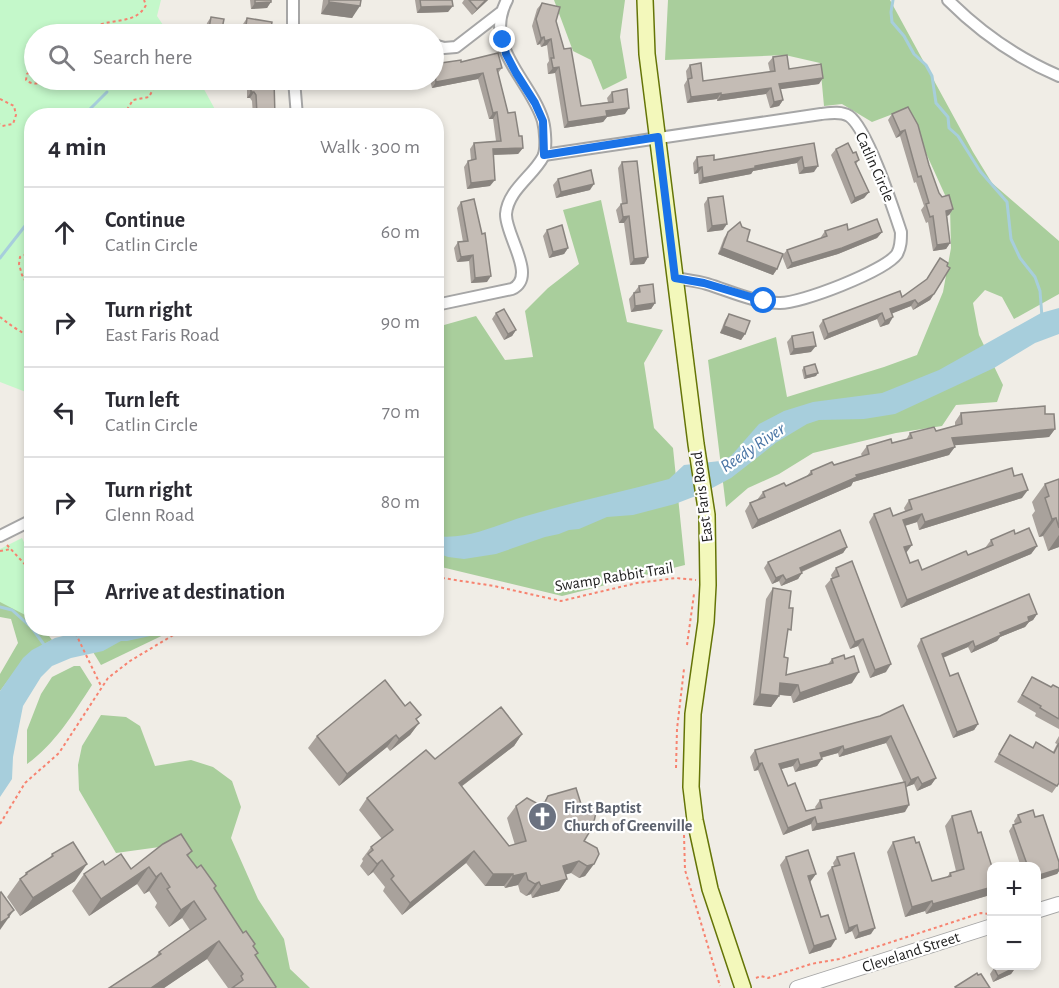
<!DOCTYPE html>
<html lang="en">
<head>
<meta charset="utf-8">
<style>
  :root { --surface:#fff; --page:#f7f7f7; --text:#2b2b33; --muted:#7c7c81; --line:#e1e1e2 }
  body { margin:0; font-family:"Alegreya Sans",sans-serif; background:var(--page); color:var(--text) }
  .controls { position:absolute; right:18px; bottom:18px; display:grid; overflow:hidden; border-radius:12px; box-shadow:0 3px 9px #0003 }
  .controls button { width:54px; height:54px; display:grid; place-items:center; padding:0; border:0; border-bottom:2px solid var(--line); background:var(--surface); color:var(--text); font:30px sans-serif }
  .stop { position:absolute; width:18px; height:18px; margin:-14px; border:4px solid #1a73e8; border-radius:50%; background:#fff }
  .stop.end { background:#1a73e8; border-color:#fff; box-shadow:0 2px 6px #0008 }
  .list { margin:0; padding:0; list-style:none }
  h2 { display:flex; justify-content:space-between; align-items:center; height:78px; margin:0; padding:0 24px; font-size:26px }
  h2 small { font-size:20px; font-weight:400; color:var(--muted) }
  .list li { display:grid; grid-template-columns:39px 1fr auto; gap:18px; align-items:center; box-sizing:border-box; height:90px; padding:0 24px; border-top:2px solid var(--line) }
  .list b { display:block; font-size:22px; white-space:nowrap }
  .list p { margin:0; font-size:20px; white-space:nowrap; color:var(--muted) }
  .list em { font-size:20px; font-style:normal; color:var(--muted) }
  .icon { flex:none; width:33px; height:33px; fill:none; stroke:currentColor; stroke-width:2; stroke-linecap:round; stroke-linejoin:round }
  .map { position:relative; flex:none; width:1059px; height:988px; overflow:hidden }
  .search { position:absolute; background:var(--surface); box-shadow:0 3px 9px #0003; left:24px; top:24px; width:420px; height:66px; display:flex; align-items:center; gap:15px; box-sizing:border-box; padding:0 21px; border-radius:33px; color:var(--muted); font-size:22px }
  .panel { position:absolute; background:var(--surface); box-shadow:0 3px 9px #0003; left:24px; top:108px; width:420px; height:528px; border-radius:24px }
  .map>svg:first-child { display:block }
  .forest { fill:#a9ce9c }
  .park { fill:#c4f8ca }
  .water { fill:#a7cedc }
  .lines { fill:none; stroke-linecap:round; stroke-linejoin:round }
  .stream { stroke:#a7cedc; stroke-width:3 }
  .minor-casing { stroke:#a6a6a6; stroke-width:14 }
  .tertiary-casing { stroke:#a6a6a6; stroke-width:16 }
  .secondary-casing { stroke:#657507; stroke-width:18 }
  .path { stroke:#f78370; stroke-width:2; stroke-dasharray:3 3; stroke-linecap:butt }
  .minor { stroke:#fff; stroke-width:10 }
  .tertiary { stroke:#fff; stroke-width:14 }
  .secondary { stroke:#f3f8bb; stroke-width:15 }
  .wall { fill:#a9a29c; fill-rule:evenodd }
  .shaded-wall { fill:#89847f }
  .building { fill:#c4bcb5; stroke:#89847f; stroke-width:1.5 }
  .route { stroke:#1a73e8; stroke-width:8 }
  .labels { text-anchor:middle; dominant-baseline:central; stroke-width:4.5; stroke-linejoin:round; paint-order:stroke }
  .street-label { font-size:16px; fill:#1f1f1f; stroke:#fff }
  .worship-label { font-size:16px; font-weight:bold; fill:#5b616d; stroke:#fff; text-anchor:start }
  .water-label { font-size:18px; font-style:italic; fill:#4a75a5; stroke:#fff }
</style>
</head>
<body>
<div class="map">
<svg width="1059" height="988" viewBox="0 0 1059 988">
  <rect width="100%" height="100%" fill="#f0ede6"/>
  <g class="forest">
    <path d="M554,0h71l-5,37 7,41 -24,12 -12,-30 -18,-9z"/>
    <path d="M668,0h222l83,152 19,31 67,58v53l-45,25 -12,-22 -17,-7 -12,13 6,32 24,50 -6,17 -41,3 -14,21 -46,7 -83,20 -34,21 -31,14 -22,19 -18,-147 68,-23 11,60 97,-30 33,-12 26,-63 8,-44 -1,-42 -44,-97 -34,13 -30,-18 -18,2 -4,-43 -35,-8 -120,5z"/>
    <path d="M601,200l26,122 36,8 -19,33 10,65 19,20 12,117 -123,31 -125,-30v-239l39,-11 29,44 28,-3 -8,-46 23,-23 31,-24 -16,-54z"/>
    <path d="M0,573l31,38 1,17 12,1 8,11c-29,15 -33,27 -52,51v-17l18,-31 -7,-24 -11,-2z"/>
    <path d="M79,629h97l-75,36z"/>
    <path d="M74,666h6l12,19c-19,29 -37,59 -65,79v-34l14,-36 11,-17z"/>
    <path d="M101,715l25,2 14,9 15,40 36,-6 22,7 19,14 9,26 -10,31 27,61 26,40 6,30 20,19h-44l-92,-143 -58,8 -37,-63 -1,-25 4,-19z"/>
  </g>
  <g class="park">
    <path d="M0,0h161l-4,16 12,18h-135v46h165l19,35 -186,1 -1,278 -31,-12z"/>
    <path d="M22,538l9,19v61l-31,-16v-53z"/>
  </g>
  <g class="water">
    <path d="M1059,308v26l-24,9 -41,25 -99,46 -31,5 -45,1 -12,4 -30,18 -46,36 -30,16 -26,10 -42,11 -26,2 -28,12 -10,1 -10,4 -14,3 -49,17 -32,5 -16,-2 -11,-4 -1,-17c33,4 59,-11 90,-20 47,-14 96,-24 143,-37l15,-14 36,-4 11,-5 28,-32 25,-13 29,-9 69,-9 57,-23 102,-57z"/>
    <path d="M95,628l64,1 -3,4 -6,3 -23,5h-6l-18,10 -32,7 -19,8 -11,11 -18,29 -10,51 -1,22 -12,18v-106l23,-33 9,-8 23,-12z"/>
  </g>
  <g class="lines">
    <g class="stream">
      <path d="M893,0l-2,12 1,10 12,14 10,18 12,11 6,11 4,27 12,14 1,11 9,8 22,35 27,31 4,37 9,19 15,19 5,14 2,26"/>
      <path d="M83,116l24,-24"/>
      <path d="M0,258l32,-41"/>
      <path d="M0,607l12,3 20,18"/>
      <path d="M32,628l13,18"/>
    </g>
    <defs>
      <g id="minor">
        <path d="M948,0c32,32 69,58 111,76"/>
        <path d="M293,34h56"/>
        <path d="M293,34v-34"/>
        <path d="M434,45l10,3 12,-1 44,-34"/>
        <path d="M294,80l3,36"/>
        <path d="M544,155l277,-41c9,-1 20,-3 28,2 18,12 44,92 52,116 0,8 0,15 -4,22 -12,17 -97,50 -118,49 -24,0 -49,-12 -72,-19 -10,-3 -21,-4 -32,-6"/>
        <path d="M436,305l76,-16c26,-12 -7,-54 -6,-75 2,-24 27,-38 37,-57 4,-8 2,-28 0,-36 -12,-41 -61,-74 -36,-121"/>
        <path d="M0,536l32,-16"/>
      </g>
      <g id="tertiary">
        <path d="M1036,911l23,-7"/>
        <path d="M797,988l195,-62"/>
      </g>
      <path id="secondary" d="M645,0l2,54 49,390 11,71 1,70 -2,37 -13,92 -2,73 4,33 15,69 33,99"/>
    </defs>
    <use href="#minor" class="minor-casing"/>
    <use href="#tertiary" class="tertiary-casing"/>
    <use href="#secondary" class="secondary-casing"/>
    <g class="path">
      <path d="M86,34c16,-20 48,-5 60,-29l-2,-5"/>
      <path d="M34,69l-7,5 -1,6c8,7 19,2 28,0"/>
      <path d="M0,99l14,7 2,9 -3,9 -11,2 -2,-2"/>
      <path d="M128,116v-8l5,-8 16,-3 9,-17"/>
      <path d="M32,252l-12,5 -1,7 3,11 10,18"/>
      <path d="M0,317c6,5 24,18 32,20"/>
      <path d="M7,545l25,27"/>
      <path d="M0,551l11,-2"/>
      <path d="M436,577l58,9 67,15 76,-18 39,-5 20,2"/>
      <path d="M73,628l28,58"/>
      <path d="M687,645l7,-51"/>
      <path d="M676,768l1,-39 7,-60"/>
      <path d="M0,824l25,-41 34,-30 49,-75 22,-17 55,-33"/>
      <path d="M684,835l1,35 35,116"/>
      <path d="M756,978l5,-2 7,2 43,-14 28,-5 142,-46 8,1"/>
    </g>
    <use href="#minor" class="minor"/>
    <use href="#tertiary" class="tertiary"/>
    <use href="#secondary" class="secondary"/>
  </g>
  <g class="wall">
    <path d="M250,0h21l-4,8 -16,1z"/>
    <path d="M323,0h38l-9,18 -31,-4z"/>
    <path d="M415,0h37l-4,12 -31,1z"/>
    <path d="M464,0h24l-16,15 -10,-12z"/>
    <path d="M542,3l14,18 25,85 27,-4 -1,-4 5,-6 13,22 -18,3 -4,5 -39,6 -9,-55 -7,1 -1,-10 2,-3 -2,-16 -6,2 -1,-3 -3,1 -5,-19 5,-17z"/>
    <path d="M211,17l10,17h-16l2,-11z"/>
    <path d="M247,18l23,16h4h-32l1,-10z"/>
    <path d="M773,57l16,12 30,15 -39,5 3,11 -4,6 -9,2 -4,-14 -49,7v-2l-30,4 -3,-18 3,-5 -1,-9 4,-6 13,16 67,-9 -2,-9z"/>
    <path d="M461,62l41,6 -4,5 10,40 11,23 4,12 -5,6 -25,1 -3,31 -23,3 -3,-22 4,-6 3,-1 -1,-11 4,-6 22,-2 -3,-22h-4l-11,-40 -46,9 -2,-8h4v-12l4,-1 3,-4z"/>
    <path d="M247,80h21l7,36h-22l-1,-15 -2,-3h-3z"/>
    <path d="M908,107l31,86 3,4 11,12 -4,6 -2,1 3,27 -4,6 -13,2 -5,-29 -2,1 -5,-13 3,-4 -8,-24 -2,1 -14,-47 -4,2 -8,-18 4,-6z"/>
    <path d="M814,143v29l-15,2 -2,-11 -44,8 -2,3 -52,10 -1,-11 -4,1 -1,-11 4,-6 17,3z"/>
    <path d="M836,149l17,4 6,7 -3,4 13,28 -5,6 -13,6 -20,-49z"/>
    <path d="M622,162l26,95 -4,7 -14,1 -6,-42h-5l-3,-13 5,-6h1l-4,-36z"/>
    <path d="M558,179l32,11 -34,8 -3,-13z"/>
    <path d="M708,198l15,32 -16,2 -3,-28z"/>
    <path d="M461,202l26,80 -16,1 -2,-22 -12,1 -1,-3 -2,-11 4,-6h5l-6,-34z"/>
    <path d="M547,230l21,18 -4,6 -15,4 -6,-22z"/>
    <path d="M848,230l34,2 -5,6 -39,16 -51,15 -5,-13 5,-6 34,-12v-1l4,-6z"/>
    <path d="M728,232l19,9 30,28 -4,6 -55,-21 6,-16z"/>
    <path d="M639,286l16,17 -4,6 -20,3 -2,-13z"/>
    <path d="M934,294l-4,6 -17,10 -2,-4 -19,7 -3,11 -9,3 -3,-8 -53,21 -5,-14 4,-6z"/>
    <path d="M496,313l20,17 -4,6 -8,4 -12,-21z"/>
    <path d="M729,314l16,20 -4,6 -21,-7 5,-13z"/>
    <path d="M792,336l19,16 -21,3 -3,-13z"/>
    <path d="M804,367l12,9 -12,3 -2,-9z"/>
    <path d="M961,413l84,1 10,15 -6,8 -95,8 -5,10 -96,27 -2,4 -99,43 -7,-18 5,-8 7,-3 6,-8 23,-6 20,-9 5,-6 23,-6 28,-9 -1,-2 6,-8 25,-3 14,-3 4,-7 26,-2 19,-5v-4z"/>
    <path d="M32,439v18l-4,1 -4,-12 4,-6z"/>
    <path d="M1059,479v68l-11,4 -5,-15 -4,1 -7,-22 3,-4 -3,-9 13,-18z"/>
    <path d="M1022,498l-103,32 -2,-8 -12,4 1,27 4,10 12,7 46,-15 17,-7 6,-8 24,-6 22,12 -6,8 -130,54 -32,-86 5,-8 19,2 12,-5 -1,-3 5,-8z"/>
    <path d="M847,547l-4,6 -41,19 -4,7 -17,7 -2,-5 -7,3 -8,-16 4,-6z"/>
    <path d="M836,568l50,104 -16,6 -12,-32 -8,3 -25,-63 7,-8 -1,-3z"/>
    <path d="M773,588l14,46 -3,23 2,18 42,-11 4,-5 20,24 -59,20 -2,-7 -12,-1v1l-8,11 -18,-2 13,-106z"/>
    <path d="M1037,614l-4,6 -4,2 -4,5 -25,10 -3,4 -26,12 -3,-6 -25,11 7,18 28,48 -4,6 -21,8 -36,-92 4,-7z"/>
    <path d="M1032,677l19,10 8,1v41l-24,-13 1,-3 -19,-11z"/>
    <path d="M880,716l56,62 -5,7 -14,6 -3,-7 -8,3v-2l-1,27 -93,19 -1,-7 -28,11 -25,-65 -4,1 -4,-14 5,-7zM886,743l18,40 -84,17 -5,7 1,2 -10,2 -18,-25 -7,-17 12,-3 2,6 22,-6 4,-8 17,-5 1,4z"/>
    <path d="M417,720l2,3 -9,12 -20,16 -3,-4 -48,39 -31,-38 9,-12z"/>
    <path d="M522,734l-8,12 -53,41 48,59 6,-1 -8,-27 9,-12 22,-2 6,-2 4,-6 36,45 10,23 -9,12 -6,2 -8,-5 -5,1 1,5 -8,12 -27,7 -1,-4 -5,2 -6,-4 -2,-7 -13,3 -1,-2h-19l-19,-23 -64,52 -19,-24 2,-4 -12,-15 -5,4 -8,-10 3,-5 -1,-2 9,-12 11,-8 -23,-29 8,-12 68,-39z"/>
    <path d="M1010,735l22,13 21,4 4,-8 -2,-1 4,-7v47l-7,10 -58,-31z"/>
    <path d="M1018,815l17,2 24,45v9l-2,3 -21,-7h-15l-12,-36 4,-6 2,-1 -1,-3z"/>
    <path d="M952,816l38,79 -64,19 -1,-3 -20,6 -18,-65 6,-10 39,39 15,-4 3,-4 6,-2 -11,-45z"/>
    <path d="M192,851l-4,5 9,12 17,21 29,44 12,11 -1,2 2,10 20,32h-48l-21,-29 -43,29h-55l45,-29 5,-7 31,-22 -8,-12 -13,9 -14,-20 2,-4 -8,-12 -5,3 -7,-10 -48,32 -17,-25 12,-17 21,-9 26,4z"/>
    <path d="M52,854l23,27 -55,35 -13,-19 13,-18 3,-2 3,-4 24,-15z"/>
    <path d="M786,857l30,17 -6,8 21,65 -22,7 -29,-89z"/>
    <path d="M837,857l34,77 -16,5 -3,-8 -7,3 -18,-61 5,-6 2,-1 -1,-3z"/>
    <path d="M1016,967l-5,7 -18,8 -3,-8 4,-6z"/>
  </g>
  <g class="shaded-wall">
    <path d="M486,0h2l-16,15 5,-6z"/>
    <path d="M271,2l-4,6 -16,1 4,-6z"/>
    <path d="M329,2l31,4 -8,12 -31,-4z"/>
    <path d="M453,6l-5,6 -31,1 4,-6z"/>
    <path d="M544,37l-4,7 -3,1 4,-7z"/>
    <path d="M551,39l-4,6 -6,2 4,-6z"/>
    <path d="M559,67l-4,6 -7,1 5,-6z"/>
    <path d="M483,73l-5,6 -46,9 4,-6z"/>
    <path d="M823,78l-4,6 -44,6 4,-6z"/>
    <path d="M771,88l-5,6 -49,7 4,-6z"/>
    <path d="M251,92h3l-4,6h-3z"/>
    <path d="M721,93l-4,6 -30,4 4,-6z"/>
    <path d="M783,100l-4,6 -9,2 4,-6z"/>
    <path d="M629,108l-4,6 -18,3 -4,5 -39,6 4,-6 38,-11z"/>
    <path d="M497,112l-4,7h-4l4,-6z"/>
    <path d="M905,130l-5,6 -4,2 4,-6z"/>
    <path d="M523,148l-5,6 -29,1 4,-6z"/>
    <path d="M802,157l-5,6 -44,8 -2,3 -52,10 4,-6 52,-12z"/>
    <path d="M818,166l-4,6 -15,2 5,-6z"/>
    <path d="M702,167l-4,6 -4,1 4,-6z"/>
    <path d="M495,180l-5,6 -23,3 4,-6z"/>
    <path d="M594,184l-4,6 -34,8 5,-6z"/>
    <path d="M869,192l-5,6 -13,6 4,-6z"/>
    <path d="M953,209l-4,6 -7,3 4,-7z"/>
    <path d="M629,216l-5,7h-5l4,-6z"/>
    <path d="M727,224l-4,6 -16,2 5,-6z"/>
    <path d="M882,232l-5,6 -39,16 -51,15 5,-6z"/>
    <path d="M950,243l-4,6 -13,2 4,-6z"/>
    <path d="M568,248l-4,6 -15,4 4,-6z"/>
    <path d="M722,248l55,21 -4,6 -55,-21z"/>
    <path d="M473,255l-4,6 -12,1 4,-5z"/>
    <path d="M648,257l-4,7 -14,1 4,-6z"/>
    <path d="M491,276l-4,6 -16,1 4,-5z"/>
    <path d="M934,294l-4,6 -17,10 5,-6z"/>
    <path d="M915,300l-4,6 -25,10 4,-7z"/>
    <path d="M655,303l-4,6 -20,3 4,-6z"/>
    <path d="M882,313l-5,6 -53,21 4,-6z"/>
    <path d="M893,317l-4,7 -9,3 5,-6z"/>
    <path d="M724,326l21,8 -4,6 -21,-7z"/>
    <path d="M516,330l-4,6 -8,4 4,-6z"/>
    <path d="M816,346l-5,6 -21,3 4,-6z"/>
    <path d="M818,373l-2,3 -12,3 2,-3z"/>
    <path d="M1055,429l-6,8 -102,9 5,-8z"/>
    <path d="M955,447l-6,8 -96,27 -2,4 -99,43 6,-9 98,-45z"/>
    <path d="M1028,490l-6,8 -103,32 6,-8z"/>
    <path d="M922,514l-5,8 -20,6 6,-8z"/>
    <path d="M1056,518l-13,18 -4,1 13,-18z"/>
    <path d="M1059,535v12l-11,4z"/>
    <path d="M912,545l-6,8 -2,-6z"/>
    <path d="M1037,546l-6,8 -130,54 6,-8z"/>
    <path d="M847,547l-4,6 -47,21 4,-6z"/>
    <path d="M802,573l-4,6 -17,7 5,-6z"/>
    <path d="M783,575l-4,6 -7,3 4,-6z"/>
    <path d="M1037,614l-4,6 -4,2 -4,5 -25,10 -3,4 -26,12 4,-6 53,-30z"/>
    <path d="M863,639l-5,7 -8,3 5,-7z"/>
    <path d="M973,641l-5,6 -31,13 5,-6z"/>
    <path d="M891,664l-5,8 -16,6 5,-8z"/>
    <path d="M859,672l-7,11 -59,20 7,-10z"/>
    <path d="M780,683l18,2 -7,11 -18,-2z"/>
    <path d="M760,694l19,2 -8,11 -18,-2z"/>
    <path d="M419,723l-9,12 -20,16 9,-12z"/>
    <path d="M978,724l-4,6 -21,8 4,-6z"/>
    <path d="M522,734l-8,12 -64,49 9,-12z"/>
    <path d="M396,735l-9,12 -48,39 8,-12z"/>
    <path d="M891,736l-5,7 -47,14 5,-7z"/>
    <path d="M843,746l-5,7 -23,6 5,-6z"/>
    <path d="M798,759l-5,7 -19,5 5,-7z"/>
    <path d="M822,759l-5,7 -22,6 5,-7z"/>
    <path d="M762,763l-4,7 -4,1 5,-7z"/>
    <path d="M918,777l-4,7 -8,3 5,-7z"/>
    <path d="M936,778l-5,7 -14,6 5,-7z"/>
    <path d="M909,805l-4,7 -93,19 5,-7z"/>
    <path d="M815,817l-4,7 -28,11 5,-7z"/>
    <path d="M474,851l-8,12 -64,52 8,-12z"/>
    <path d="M382,860l-9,12 -5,4 9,-12z"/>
    <path d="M579,861l-8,12 -16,5 8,-12z"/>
    <path d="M87,864l-12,17 -55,35 13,-18z"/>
    <path d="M594,864l-9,12 -6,2 8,-12z"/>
    <path d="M149,867l-12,17 -48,32 12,-17z"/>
    <path d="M1059,869v2l-2,3 -21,7v-5z"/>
    <path d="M161,873l-12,18 -5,3 12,-17z"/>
    <path d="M526,873l-8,12 -13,3 8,-12z"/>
    <path d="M493,874h20l-9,12h-19z"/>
    <path d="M816,874l-6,8 -2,-6z"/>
    <path d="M567,879l-8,12 -27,7 9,-12z"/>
    <path d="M539,882l-8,12 -5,2 9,-12z"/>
    <path d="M992,887v6l-2,2 -64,19 7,-10z"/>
    <path d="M194,901l-12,17 -13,9 12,-17z"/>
    <path d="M932,901l-7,10 -20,6 7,-10z"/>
    <path d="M14,910l-14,20v-7l8,-8z"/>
    <path d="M857,925l-5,6 -7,3 4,-6z"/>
    <path d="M875,928l-4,6 -16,5 4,-6z"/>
    <path d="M836,939l-5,8 -22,7 5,-8z"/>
    <path d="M219,941l-12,18 -43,29h-13z"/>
    <path d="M1016,967l-5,7 -18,8 5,-6z"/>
  </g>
  <g class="building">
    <path d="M255,0h16v2l-16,1z"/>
    <path d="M329,0h32l-1,6 -31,-4z"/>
    <path d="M420,0h32l1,6 -32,1z"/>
    <path d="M469,0h17l-9,9z"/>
    <path d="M542,3l18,4 -4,14 8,28 7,-1 10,58 32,-4 -1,-10 15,-3 2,19 -23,3 1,5 -39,6 -9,-55 -6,1 -2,-10h3l-3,-19 -6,2 -1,-4 -3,1 -5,-19z"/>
    <path d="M211,17l13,2 -3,15h-13z"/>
    <path d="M247,18l25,4 -2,12h4h-29z"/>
    <path d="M498,53l4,15 -5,1 11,44 7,-1 4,24h3l1,12 -30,1 2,31 -24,3 -3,-22 8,-2 -2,-16 27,-2 -4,-29 -4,1 -10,-40 -47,9 -2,-14 7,-1v-4l20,-3v2z"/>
    <path d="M787,55l2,14 32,-5 2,14 -44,6 4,16 -9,2 -3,-14 -50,7v-2l-30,4 -3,-18 4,-1 -2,-13 11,-2 2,18 72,-10 -2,-14z"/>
    <path d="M251,80h17v1h6l1,35h-16v-2h-2l-1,-19 -2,-3h-3z"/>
    <path d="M908,107l10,18 11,40 10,28 3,4 7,-2 4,14 -7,2 4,32 -13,2 -4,-29 -3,1 -4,-13 3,-1 -8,-27 -3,1 -13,-47 -5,2 -8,-18z"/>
    <path d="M355,111l1,2h3v3h-15l-1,-4z"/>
    <path d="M814,143l4,23 -14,2 -2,-11 -47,9v2l-52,10 -1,-11 -4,1 -1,-11 17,-2v5z"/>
    <path d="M848,143l5,10 3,-1 3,8 -4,2 14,30 -14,6 -19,-49z"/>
    <path d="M637,161l11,96 -14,2 -5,-43 -6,1 -2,-13 6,-1v-2l-5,-39z"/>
    <path d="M591,170l3,14 -33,8 -3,-13z"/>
    <path d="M723,196l4,28 -15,2 -4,-28z"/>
    <path d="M474,199l8,35 3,-1 6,43 -16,2 -2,-23 -12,2 -1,-4 -2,-11 10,-1 -7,-39z"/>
    <path d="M877,219l5,13 -40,16 -50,15 -5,-13 40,-14 -2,-5 22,-7 1,6z"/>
    <path d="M740,222l2,5 8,3 -3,11 36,13 -6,15 -55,-21 6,-16z"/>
    <path d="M562,225l6,23 -15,4 -6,-22z"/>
    <path d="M940,258l8,5 -1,3 3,2 -16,26 -16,10 -3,-4 -25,9 3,8 -8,4 -3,-8 -54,21 -5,-14 77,-29 2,6 25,-18z"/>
    <path d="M653,284l2,19 -20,3 -1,-13 6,-1 -1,-6z"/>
    <path d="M504,309l12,21 -8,4 -12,-21z"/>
    <path d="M729,314l21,7 -5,13 -21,-8z"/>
    <path d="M813,332l3,14 -22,3 -2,-13z"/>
    <path d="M815,364l3,9 -12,3 -2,-9z"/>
    <path d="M1045,406v8h9l1,15 -103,9 3,9 -99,28 1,2 -99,43 -8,-17 15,-6 -2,-5 21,-9 2,3 26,-12 -1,-3 21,-9 2,3 35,-11 -2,-8 24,-7 1,4 20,-5 -2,-5 24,-6 2,4 26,-7 -1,-11z"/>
    <path d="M32,439v11l-4,-10z"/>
    <path d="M1012,468l2,8 8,-2 6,16 -103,32 -3,-8 -19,6 9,25 -8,2 6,16 8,-3 4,10 44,-19 2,4 25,-10 -2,-5 23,-10 1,4 14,-6 8,18 -130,54 -33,-86 16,-6 3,8 19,-7 -3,-9z"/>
    <path d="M1059,479v49l-3,-10 -4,1 -7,-21 4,-2 -4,-12z"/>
    <path d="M840,530l7,17 -47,21 2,5 -16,7 -3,-5 -7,3 -8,-16z"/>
    <path d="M852,561l39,103 -16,6 -12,-31 -8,3 -24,-63 8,-3 -3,-8z"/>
    <path d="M773,588l18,3 -2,17h4l-2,22 -3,-1 -4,28 4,1 -2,17 47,-12 -1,-4 12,-4 1,4 9,-3 5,16 -59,21 -2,-8 -18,-2 -1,13 -19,-2z"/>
    <path d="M1029,594l8,20 -9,3 1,4 -29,12 1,2 -26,12 -2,-6 -31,13 8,22 8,-3 20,51 -21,8 -36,-93z"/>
    <path d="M1032,677l19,10 2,-2 6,3v31l-19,-11 1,-2 -19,-11z"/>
    <path d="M385,680l20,26 5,-4 11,13 -5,4 3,4 -20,16 -3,-4 -49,39 -30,-38z"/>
    <path d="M903,705l33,73 -14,6 -4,-7 -7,3 -20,-44 -47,14 -1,-4 -23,7 2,6 -22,6 -2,-6 -19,5 9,22 7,-3 11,28 16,-3 -2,-8 85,-18 4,23 -92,19 -2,-7 -27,11 -26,-65 -3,1 -4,-14 125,-34z"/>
    <path d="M501,707l21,27 -63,49 50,63 17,-5 -10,-35 11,-8 11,6 7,-2 3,-6 28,-8 5,16 16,4 -4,18 -9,15 13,7 2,6 -5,10 -7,2 -8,-5 -16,5 4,13 -26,7 -2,-4 -4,2 -7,-4 -2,-7 -13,3v-2h-20l-19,-23 -64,52 -19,-24 3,-3 -12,-16 -5,4 -9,-10 5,-4 -2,-3 22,-17 -26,-32 59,-48 9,9z"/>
    <path d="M1010,735l23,13 3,-6 18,11 5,-10v40l-2,3 -58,-32z"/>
    <path d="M1033,810l2,7 8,-2 16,47v7l-23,7v-9h-8l-15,-42 8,-3 -3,-7z"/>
    <path d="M971,811l7,22 3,-1 11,35v20l-59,17 -1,-3 -20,6 -19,-65 21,-5 2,6 3,-1 13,39 19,-5 -1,-3 14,-4 -12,-53z"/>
    <path d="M181,834l11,17 -5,4 10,13 4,-3 15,21 -2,2 29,45 3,-2 9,13 -2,2 5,7 -3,2 21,32 -1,1h-43l11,-8 -2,-4 2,-2 -24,-33 -68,47h-42l52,-34 -2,-2 47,-33 -12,-18 -13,9 -14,-21 3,-2 -9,-14 -5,4 -7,-10 -48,32 -17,-25 19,-13 2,4 16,-11 10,15 32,-25z"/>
    <path d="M73,842l14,22 -54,34 -13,-19 7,-5 -1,-1 27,-17 -1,-2z"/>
    <path d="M808,850l8,24 -8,2 13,41 7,-2 8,24 -22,7 -28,-89z"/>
    <path d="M854,853l21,75 -16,5 -2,-8 -8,3 -17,-61 8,-2 -3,-8z"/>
    <path d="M1,892l13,18 -6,5 1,2 -9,6v-30z"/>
    <path d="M999,966h16l1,1 -18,9 -4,-8z"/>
    <path d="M977,973l1,2 3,-1 9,14h-34l-1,-1z"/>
  </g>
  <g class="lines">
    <path class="route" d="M503,40l3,14 10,19 19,30 8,18 1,34 114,-18 17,141 29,5 60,18"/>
  </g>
  <defs>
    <symbol id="church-disc" viewBox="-11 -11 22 22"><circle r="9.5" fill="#6b7280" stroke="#fff"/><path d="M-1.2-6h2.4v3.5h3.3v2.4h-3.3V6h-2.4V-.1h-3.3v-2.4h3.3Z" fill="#fff"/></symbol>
  </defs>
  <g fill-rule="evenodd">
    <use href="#church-disc" x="526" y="800" width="33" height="33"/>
  </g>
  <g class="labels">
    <g class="street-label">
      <text transform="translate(875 167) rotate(66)">Catlin Circle</text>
      <text transform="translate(702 497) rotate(-97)">East Faris Road</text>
      <text transform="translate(614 577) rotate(-9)">Swamp Rabbit Trail</text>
      <text transform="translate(911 952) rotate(-18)">Cleveland Street</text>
    </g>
    <g class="worship-label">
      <text x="564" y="808">First Baptist<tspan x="564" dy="18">Church of Greenville</tspan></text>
    </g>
    <g class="water-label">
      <text transform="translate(753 448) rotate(-34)">Reedy River</text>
    </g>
  </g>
</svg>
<div class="controls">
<button>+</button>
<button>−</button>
</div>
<div class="stop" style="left:764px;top:301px"></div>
<div class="stop end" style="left:503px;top:40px"></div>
<div class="search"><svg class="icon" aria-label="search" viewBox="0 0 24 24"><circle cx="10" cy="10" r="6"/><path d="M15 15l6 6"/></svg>Search here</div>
<section class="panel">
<h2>4 min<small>Walk · 300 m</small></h2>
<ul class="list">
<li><svg class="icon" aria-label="ahead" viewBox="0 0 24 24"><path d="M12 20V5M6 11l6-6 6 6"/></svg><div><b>Continue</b><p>Catlin Circle</p></div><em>60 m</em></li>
<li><svg class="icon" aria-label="right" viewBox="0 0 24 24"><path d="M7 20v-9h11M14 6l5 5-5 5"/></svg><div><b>Turn right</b><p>East Faris Road</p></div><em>90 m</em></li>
<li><svg class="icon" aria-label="left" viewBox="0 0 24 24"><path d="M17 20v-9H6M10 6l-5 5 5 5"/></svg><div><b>Turn left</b><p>Catlin Circle</p></div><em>70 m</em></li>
<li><svg class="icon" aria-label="right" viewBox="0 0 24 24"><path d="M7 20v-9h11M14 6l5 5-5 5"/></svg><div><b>Turn right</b><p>Glenn Road</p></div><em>80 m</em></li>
<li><svg class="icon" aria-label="arrive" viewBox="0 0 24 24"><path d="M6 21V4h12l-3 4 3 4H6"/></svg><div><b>Arrive at destination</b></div></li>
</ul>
</section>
</div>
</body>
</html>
